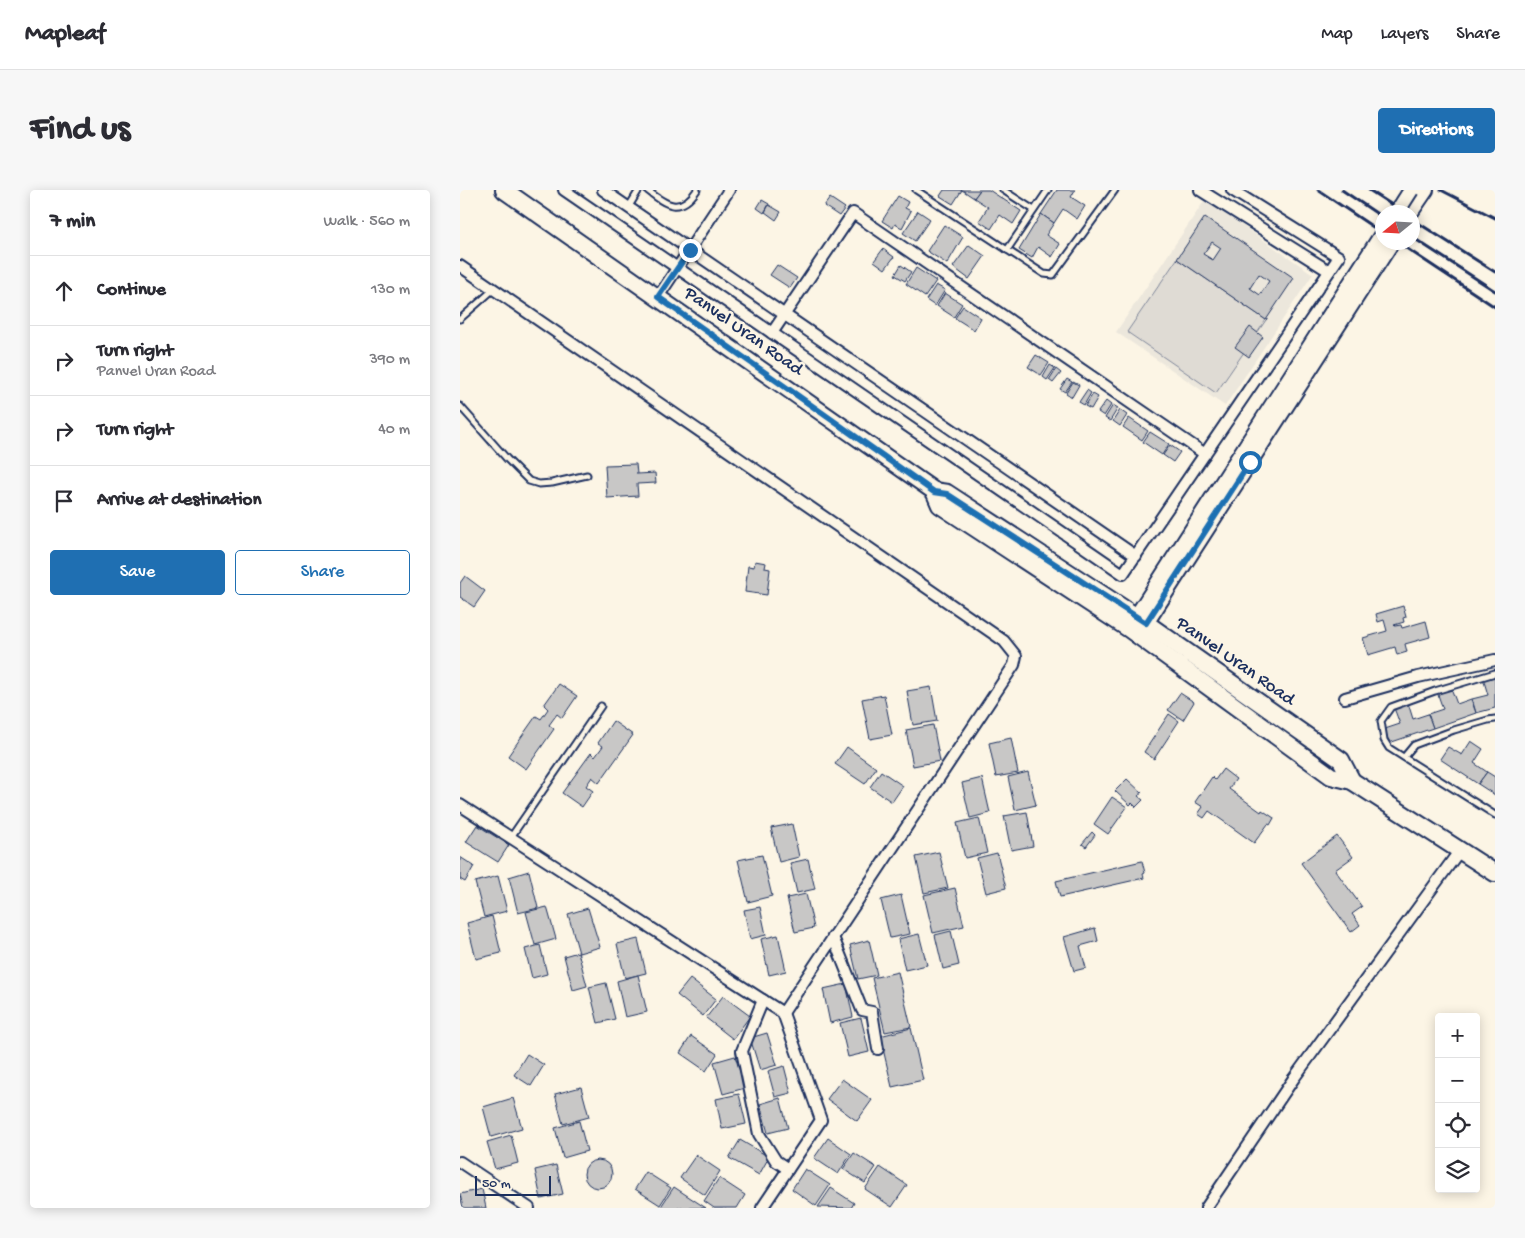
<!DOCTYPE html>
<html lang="en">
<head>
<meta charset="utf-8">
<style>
  :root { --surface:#fff; --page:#f7f7f7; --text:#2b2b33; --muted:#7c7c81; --line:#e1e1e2; --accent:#1f6fb2 }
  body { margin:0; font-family:"Gochi Hand",sans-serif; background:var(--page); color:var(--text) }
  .controls { position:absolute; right:15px; bottom:15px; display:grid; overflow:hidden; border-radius:5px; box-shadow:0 2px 12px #0003 }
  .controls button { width:45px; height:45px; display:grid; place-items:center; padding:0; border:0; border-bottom:1px solid var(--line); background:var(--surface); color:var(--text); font:25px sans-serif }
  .compass { position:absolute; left:915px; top:15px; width:45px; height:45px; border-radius:50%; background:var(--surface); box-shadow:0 2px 12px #0003; rotate:252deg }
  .scale { position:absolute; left:15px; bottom:12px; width:76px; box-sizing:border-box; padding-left:5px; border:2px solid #1b2f5e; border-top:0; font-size:14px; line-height:18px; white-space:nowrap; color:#1b2f5e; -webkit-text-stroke:4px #fcf5e5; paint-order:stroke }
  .stop { position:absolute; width:15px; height:15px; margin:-11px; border:4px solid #1f6fb2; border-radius:50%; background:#fff }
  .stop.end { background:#1f6fb2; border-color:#fff; box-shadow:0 1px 5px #0008 }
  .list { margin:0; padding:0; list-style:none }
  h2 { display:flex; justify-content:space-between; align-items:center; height:65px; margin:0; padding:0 20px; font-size:21px }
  h2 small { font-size:16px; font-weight:400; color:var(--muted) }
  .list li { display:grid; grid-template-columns:32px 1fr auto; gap:15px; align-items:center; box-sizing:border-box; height:70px; padding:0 20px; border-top:1px solid var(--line) }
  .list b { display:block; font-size:19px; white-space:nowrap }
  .list p { margin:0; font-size:16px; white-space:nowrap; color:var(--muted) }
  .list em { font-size:16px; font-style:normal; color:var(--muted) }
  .actions { display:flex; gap:10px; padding:15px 20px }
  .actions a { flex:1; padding:11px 0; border:1px solid var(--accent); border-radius:5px; text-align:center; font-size:18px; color:var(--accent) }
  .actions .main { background:var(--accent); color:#fff }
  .icon { flex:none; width:28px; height:28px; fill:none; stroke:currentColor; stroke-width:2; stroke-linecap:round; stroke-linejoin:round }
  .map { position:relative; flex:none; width:1035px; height:1018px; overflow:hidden; border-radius:5px }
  header { display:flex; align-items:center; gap:30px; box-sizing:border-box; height:70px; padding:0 25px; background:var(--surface); border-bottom:1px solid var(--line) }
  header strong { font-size:24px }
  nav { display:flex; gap:28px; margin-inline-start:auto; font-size:18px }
  .intro { display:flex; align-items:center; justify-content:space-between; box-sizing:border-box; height:120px; padding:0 30px }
  h1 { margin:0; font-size:35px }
  .button { padding:12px 22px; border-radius:5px; background:var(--accent); color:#fff; font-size:18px; font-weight:700 }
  main { display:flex; gap:30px; padding:0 30px }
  aside { flex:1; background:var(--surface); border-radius:5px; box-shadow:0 2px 12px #0003 }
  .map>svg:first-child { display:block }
  .built { fill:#ece7dc }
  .green { fill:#dfdbd4; stroke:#7d8599 }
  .building { fill:#c8c7c6; stroke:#1b2f5e; fill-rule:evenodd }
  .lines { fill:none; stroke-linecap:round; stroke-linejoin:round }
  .service-casing { stroke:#1b2f5e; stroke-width:9 }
  .minor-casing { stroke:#1b2f5e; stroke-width:14 }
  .secondary-casing { stroke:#1b2f5e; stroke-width:18 }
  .primary-casing { stroke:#1b2f5e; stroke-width:20 }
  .service { stroke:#fcf5e5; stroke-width:5 }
  .minor { stroke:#fcf5e5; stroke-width:10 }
  .secondary { stroke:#fcf5e5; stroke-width:14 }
  .primary { stroke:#fcf5e5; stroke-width:16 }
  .rail { stroke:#1b2f5e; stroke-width:3 }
  .secondary-bridge-casing { stroke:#1b2f5e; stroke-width:18; stroke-linecap:butt }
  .secondary-bridge { stroke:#fcf5e5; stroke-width:14 }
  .route { stroke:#1f6fb2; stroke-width:6 }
  .labels { text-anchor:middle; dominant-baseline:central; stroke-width:5; stroke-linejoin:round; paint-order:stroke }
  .street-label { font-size:19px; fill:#1b2f5e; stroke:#fcf5e5 }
</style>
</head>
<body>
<header>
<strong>Mapleaf</strong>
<nav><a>Map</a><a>Layers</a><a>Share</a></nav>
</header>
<div class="intro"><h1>Find us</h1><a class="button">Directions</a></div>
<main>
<aside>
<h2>7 min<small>Walk · 560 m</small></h2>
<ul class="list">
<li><svg class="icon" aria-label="ahead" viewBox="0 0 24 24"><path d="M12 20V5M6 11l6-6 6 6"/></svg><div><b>Continue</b></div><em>130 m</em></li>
<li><svg class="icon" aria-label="right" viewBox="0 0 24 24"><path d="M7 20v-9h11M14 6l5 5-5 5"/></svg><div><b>Turn right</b><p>Panvel Uran Road</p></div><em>390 m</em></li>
<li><svg class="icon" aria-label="right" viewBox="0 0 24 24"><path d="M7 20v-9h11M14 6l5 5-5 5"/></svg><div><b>Turn right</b></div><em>40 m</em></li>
<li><svg class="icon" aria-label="arrive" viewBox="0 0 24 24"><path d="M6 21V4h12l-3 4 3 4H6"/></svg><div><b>Arrive at destination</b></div></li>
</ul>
<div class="actions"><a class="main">Save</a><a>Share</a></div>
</aside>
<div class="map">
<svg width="1035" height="1018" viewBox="0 0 1035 1018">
  <rect width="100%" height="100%" fill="#fcf5e5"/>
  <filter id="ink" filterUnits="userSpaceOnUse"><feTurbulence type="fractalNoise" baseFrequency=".02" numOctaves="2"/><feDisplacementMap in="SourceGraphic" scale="10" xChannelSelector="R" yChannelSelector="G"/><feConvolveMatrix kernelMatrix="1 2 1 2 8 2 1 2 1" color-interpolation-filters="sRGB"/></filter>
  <g filter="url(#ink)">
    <path class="built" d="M745,10l108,74 -88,132 -109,-74z"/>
    <path class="green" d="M717,69l89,61 -50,73 -89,-61z"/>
    <g class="building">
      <path d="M484,0h18l-9,14 -13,-8z"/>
      <path d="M502,0h18l-6,8z"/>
      <path d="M520,0h9l32,21 -8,13 -13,-9 -9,14 -12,-8 9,-14 -14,-9z"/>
      <path d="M597,0h18l-4,7 14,9 -8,13 -14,-10 -9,14 -13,-9z"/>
      <path d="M438,6l10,6 -3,6 6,3 -9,17 -7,-4 -2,4 -11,-7z"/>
      <path d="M370,8l15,10 -6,8 -15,-10z"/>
      <path d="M302,10l7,4 -5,9 -7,-5z"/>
      <path d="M309,15l12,7 -5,8 -11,-8z"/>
      <path d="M458,21l12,8 -15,22 -12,-8z"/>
      <path d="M581,24l13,9 -8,12 14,9 -8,13 -14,-10 -6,11 -13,-8z"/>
      <path d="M745,27l89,61 -28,42 -89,-61zM752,52l9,6 -8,12 -10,-6zM799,84l10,7 -9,14 -10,-7z"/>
      <path d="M484,35l19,12 -16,27 -20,-13z"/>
      <path d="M509,55l16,11 -16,23 -16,-12z"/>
      <path d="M423,59l11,8 -9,12 -11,-8z"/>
      <path d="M317,75l20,13 -7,10 -20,-13z"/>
      <path d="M441,75l10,7 -6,9 -10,-6z"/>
      <path d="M456,78l20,13 -11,16 -19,-13z"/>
      <path d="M476,95l9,5 -10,16 -9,-6z"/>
      <path d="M485,103l17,11 -8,13 -17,-11z"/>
      <path d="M503,116l18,12 -7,12 -19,-12z"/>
      <path d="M790,137l13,10 -14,20 -14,-10z"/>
      <path d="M576,165l13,8 -8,12 -13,-8z"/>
      <path d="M590,175l5,3 -8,12 -4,-3z"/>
      <path d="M596,179l5,4 -8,10 -4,-3z"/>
      <path d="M607,189l5,3 -7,10 -5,-3z"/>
      <path d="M613,192l6,3 -7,12 -6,-4z"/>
      <path d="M627,200l4,3 -7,12 -5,-3z"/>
      <path d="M633,204l5,3 -7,12 -6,-3z"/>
      <path d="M646,211l5,4 -7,11 -6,-4z"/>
      <path d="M653,215l5,3 -8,13 -5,-3z"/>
      <path d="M660,220l7,5 -7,11 -7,-5z"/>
      <path d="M669,228l19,13 -6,9 -19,-13z"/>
      <path d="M690,242l19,12 -7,11 -19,-13z"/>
      <path d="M710,255l10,7 -7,10 -10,-7z"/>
      <path d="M176,274l1,10 18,-1 1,10 -19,1 1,12 -31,2 -2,-33z"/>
      <path d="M295,371l11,2 -1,5 5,1 -3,26 -22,-3 3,-26 6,1z"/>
      <path d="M5,386l20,15 -11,16 -14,-10v-14z"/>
      <path d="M943,416l3,11 -3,1 1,4 -10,3 1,1 6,-1 1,3 24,-7 4,16 -25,7 2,8 -10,3 -2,-8 -27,8 -5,-17 24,-7 -3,-11 -6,2 -2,-8z"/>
      <path d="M1035,485v33l-19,5 -4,-14 16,-4 -5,-17z"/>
      <path d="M99,494l18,12 -15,22 -5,-4 -8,11 5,4 -28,40 -18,-13 28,-40 5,3 7,-10 -4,-4z"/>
      <path d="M471,497l6,34 -24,4 -6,-34z"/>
      <path d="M991,498l6,16 14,-5 5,14 -43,15 -5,-14 15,-5 -6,-17z"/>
      <path d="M720,503l14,9 -11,18 -15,-10z"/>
      <path d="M424,505l8,40 -22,4 -8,-40z"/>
      <path d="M948,513l5,16 15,-5 5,14 -44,15 -4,-14 15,-5 -6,-16z"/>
      <path d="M709,524l10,7 -25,38 -10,-7z"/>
      <path d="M153,531l20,14 -34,48 -7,-6 -6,9 7,5 -11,16 -20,-14 29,-40 4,4 8,-11 -5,-3z"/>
      <path d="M473,535l7,36 -27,5 -7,-36z"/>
      <path d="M551,548l7,35 -22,4 -7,-34z"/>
      <path d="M1011,551l12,8 -9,14 13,9 -9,12 -38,-25 8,-12 14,8z"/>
      <path d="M387,557l29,21 -11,16 -30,-20z"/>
      <path d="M763,579l13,10 -7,10 32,23 1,-2 12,8 -4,7 -2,-1 -14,19 -45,-32 -5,7 -6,-4 5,-7 -8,-5 17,-25 3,3z"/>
      <path d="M421,581l22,15 -11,16 -22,-15z"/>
      <path d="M568,582l8,33 -21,5 -7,-33z"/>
      <path d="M1027,582l8,5v18l-17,-11z"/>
      <path d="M522,588l8,35 -20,5 -8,-35z"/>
      <path d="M667,589l15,14 -4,3 5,4 -7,7 -4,-4 -2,2 -15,-14z"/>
      <path d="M652,607l15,10 -19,27 -14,-10z"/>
      <path d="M567,622l6,34 -22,4 -7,-34z"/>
      <path d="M519,628l8,35 -22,5 -8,-35z"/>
      <path d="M332,634l7,33 -20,5 -8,-34z"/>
      <path d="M17,635l32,20 -11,17 -32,-20z"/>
      <path d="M632,642l3,3 -9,12 -4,-3z"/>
      <path d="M877,646l16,21 -18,13 27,37 -10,7 8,11 -9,7 -50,-69z"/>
      <path d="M479,662l9,36 -24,5 -8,-36z"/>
      <path d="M537,663l9,35 -20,5 -9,-35z"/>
      <path d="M302,665l10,41 -24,6 -10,-42z"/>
      <path d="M0,667l14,9 -9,16 -5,-3z"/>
      <path d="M348,669l7,30 -18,4 -7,-30z"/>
      <path d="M682,671l3,12 -2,1 1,4 -84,19 -4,-16z"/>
      <path d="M69,681l9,37 -20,5 -9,-36z"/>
      <path d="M38,686l9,35 -23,6 -9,-35z"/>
      <path d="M495,698l9,38 -31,7 -9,-38z"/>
      <path d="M346,704l8,34 -19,4 -8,-34z"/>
      <path d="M441,705l9,39 -20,4 -9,-38z"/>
      <path d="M87,717l9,32 -21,6 -9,-33z"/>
      <path d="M300,717l6,28 -16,4 -6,-29z"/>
      <path d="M128,718l12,39 -21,6 -11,-39z"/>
      <path d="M32,726l9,37 -25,6 -9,-36z"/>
      <path d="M635,738l3,13 -18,5 6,22 -12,3 -10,-34z"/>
      <path d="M491,741l8,34 -16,4 -8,-34z"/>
      <path d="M459,744l8,31 -22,5 -7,-31z"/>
      <path d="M318,745l8,36 -17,4 -8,-36z"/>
      <path d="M178,749l8,34 -21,5 -8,-34z"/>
      <path d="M409,750l8,35 -19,4 -8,-34z"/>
      <path d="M80,755l7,29 -15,4 -7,-29z"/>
      <path d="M118,762l9,34 -14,4 -9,-34z"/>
      <path d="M438,782l13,55 -26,5 -13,-54z"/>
      <path d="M178,785l9,37 -22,5 -8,-36z"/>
      <path d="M230,789l26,20 -13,17 -26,-21z"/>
      <path d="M146,793l9,36 -17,4 -9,-36z"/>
      <path d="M386,794l7,33 -23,6 -7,-34z"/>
      <path d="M263,806l27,20 -17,23 -27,-21z"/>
      <path d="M401,828l8,34 -21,5 -8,-34z"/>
      <path d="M451,838l12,52 -31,7 -12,-51z"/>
      <path d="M307,843l10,32 -17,5 -10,-32z"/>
      <path d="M231,846l26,18 -11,17 -26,-18z"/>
      <path d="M67,864l17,11 -13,21 -17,-11z"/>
      <path d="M275,866l10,32 -22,6 -9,-32z"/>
      <path d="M324,876l7,27 -16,4 -7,-26z"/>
      <path d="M382,889l30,21 -15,21 -30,-22z"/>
      <path d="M121,897l8,30 -26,7 -8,-30z"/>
      <path d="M279,904l7,30 -24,5 -6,-30z"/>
      <path d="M53,908l9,30 -31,9 -8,-30z"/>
      <path d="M320,908l8,30 -20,5 -8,-29z"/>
      <path d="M119,931l8,30 -24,7 -8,-30z"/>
      <path d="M51,945l7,28 -23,6 -8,-27z"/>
      <path d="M368,948l23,16 -13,20 -24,-16z"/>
      <path d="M280,950l29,17 -10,18 -30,-17z"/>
      <path d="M394,963l22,14 -11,16 -22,-14z"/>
      <path d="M236,965l24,16 -15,24 -25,-17z"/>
      <circle cx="138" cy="984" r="14"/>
      <path d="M96,975l7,29 -22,5 -6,-29z"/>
      <path d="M420,977l27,18 -15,22 -27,-18z"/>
      <path d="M345,979l25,16 -14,21 -24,-17z"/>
      <path d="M186,982l25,16 -11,17 -25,-16z"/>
      <path d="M259,988l26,17 -8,13h-23l-10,-7z"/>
      <path d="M214,997l32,21h-46z"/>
      <path d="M371,998l23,15 -3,5 -33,-1z"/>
      <path d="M22,999l4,19h-23l-3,-14z"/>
    </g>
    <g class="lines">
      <defs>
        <g id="service">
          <path d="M187,0c19,15 33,25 50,0"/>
          <path d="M456,0l128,84 9,1 62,-85"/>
          <path d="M543,0l31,20"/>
          <path d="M168,18l11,-18"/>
          <path d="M547,60l41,-60"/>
          <path d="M0,129l34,-30"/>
          <path d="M0,216l47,53 22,22 10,3 13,-1 35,-8"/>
          <path d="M1035,483l-60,18 -44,16 -10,14 3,19 5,8 106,67"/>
          <path d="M944,567l10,-12 40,-15 34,-10 7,-1"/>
          <path d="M51,647l90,-131"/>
        </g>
        <g id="minor">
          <path d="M104,0l559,384 216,-317 -107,-67"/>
          <path d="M143,0l533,366"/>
          <path d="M740,0l129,81"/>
          <path d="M0,76l544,375 12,15 -2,9 -231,348 -323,-208"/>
          <path d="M198,107l71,-107"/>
          <path d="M312,143l81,-120 352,241"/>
          <path d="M885,508l73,-21 77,-17"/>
          <path d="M373,747l29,73 10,2 6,37"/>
          <path d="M303,810l-21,51 17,83 17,27 12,8"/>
          <path d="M0,972l69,46"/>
          <path d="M302,1018l59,-88 -38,-107"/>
          <path d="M746,1018l88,-130 166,-228"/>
        </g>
        <g id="secondary">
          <path d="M951,22l15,-22"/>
          <path d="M670,436l252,-392"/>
          <path d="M681,441l251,-389"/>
        </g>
        <g id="primary">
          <path d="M44,0l430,301 13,2 199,130 195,137 11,21"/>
          <path d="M474,301l6,14 189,124 202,147 21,5 143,92"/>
        </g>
      </defs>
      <use href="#service" class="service-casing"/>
      <use href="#minor" class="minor-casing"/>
      <use href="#secondary" class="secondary-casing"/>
      <use href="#primary" class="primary-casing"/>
      <use href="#service" class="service"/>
      <use href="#minor" class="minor"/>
      <use href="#secondary" class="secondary"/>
      <use href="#primary" class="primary"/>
      <g class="rail">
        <path d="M858,0l64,43"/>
        <path d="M882,0l40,27"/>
        <path d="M909,0l34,22"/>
        <path d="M981,0l54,28"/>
        <path d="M952,29l83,53"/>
        <path d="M952,47l83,54"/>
        <path d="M937,52l98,65"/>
      </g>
      <defs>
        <path id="secondary-bridge" d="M937,22l14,-22"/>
      </defs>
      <use href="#secondary-bridge" class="secondary-bridge-casing"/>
      <use href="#secondary-bridge" class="secondary-bridge"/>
    </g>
  </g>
  <g class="lines" filter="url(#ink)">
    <path class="route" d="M230,60l-32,47 276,195 13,2 199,129 104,-161"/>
  </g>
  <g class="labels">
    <g class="street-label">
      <text transform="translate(283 142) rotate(35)">Panvel Uran Road</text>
      <text transform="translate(775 472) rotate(35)">Panvel Uran Road</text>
    </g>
  </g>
</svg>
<div class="controls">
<button>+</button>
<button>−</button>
<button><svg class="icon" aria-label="locate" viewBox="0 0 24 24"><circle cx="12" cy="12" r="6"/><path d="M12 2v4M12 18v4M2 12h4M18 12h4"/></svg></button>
<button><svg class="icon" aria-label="layers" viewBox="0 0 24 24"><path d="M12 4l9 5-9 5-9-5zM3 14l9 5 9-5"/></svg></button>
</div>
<svg class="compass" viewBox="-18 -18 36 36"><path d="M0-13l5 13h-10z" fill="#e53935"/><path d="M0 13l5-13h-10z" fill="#7c7c81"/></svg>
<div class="scale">50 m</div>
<div class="stop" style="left:790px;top:272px"></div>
<div class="stop end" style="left:230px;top:60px"></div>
</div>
</main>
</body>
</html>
